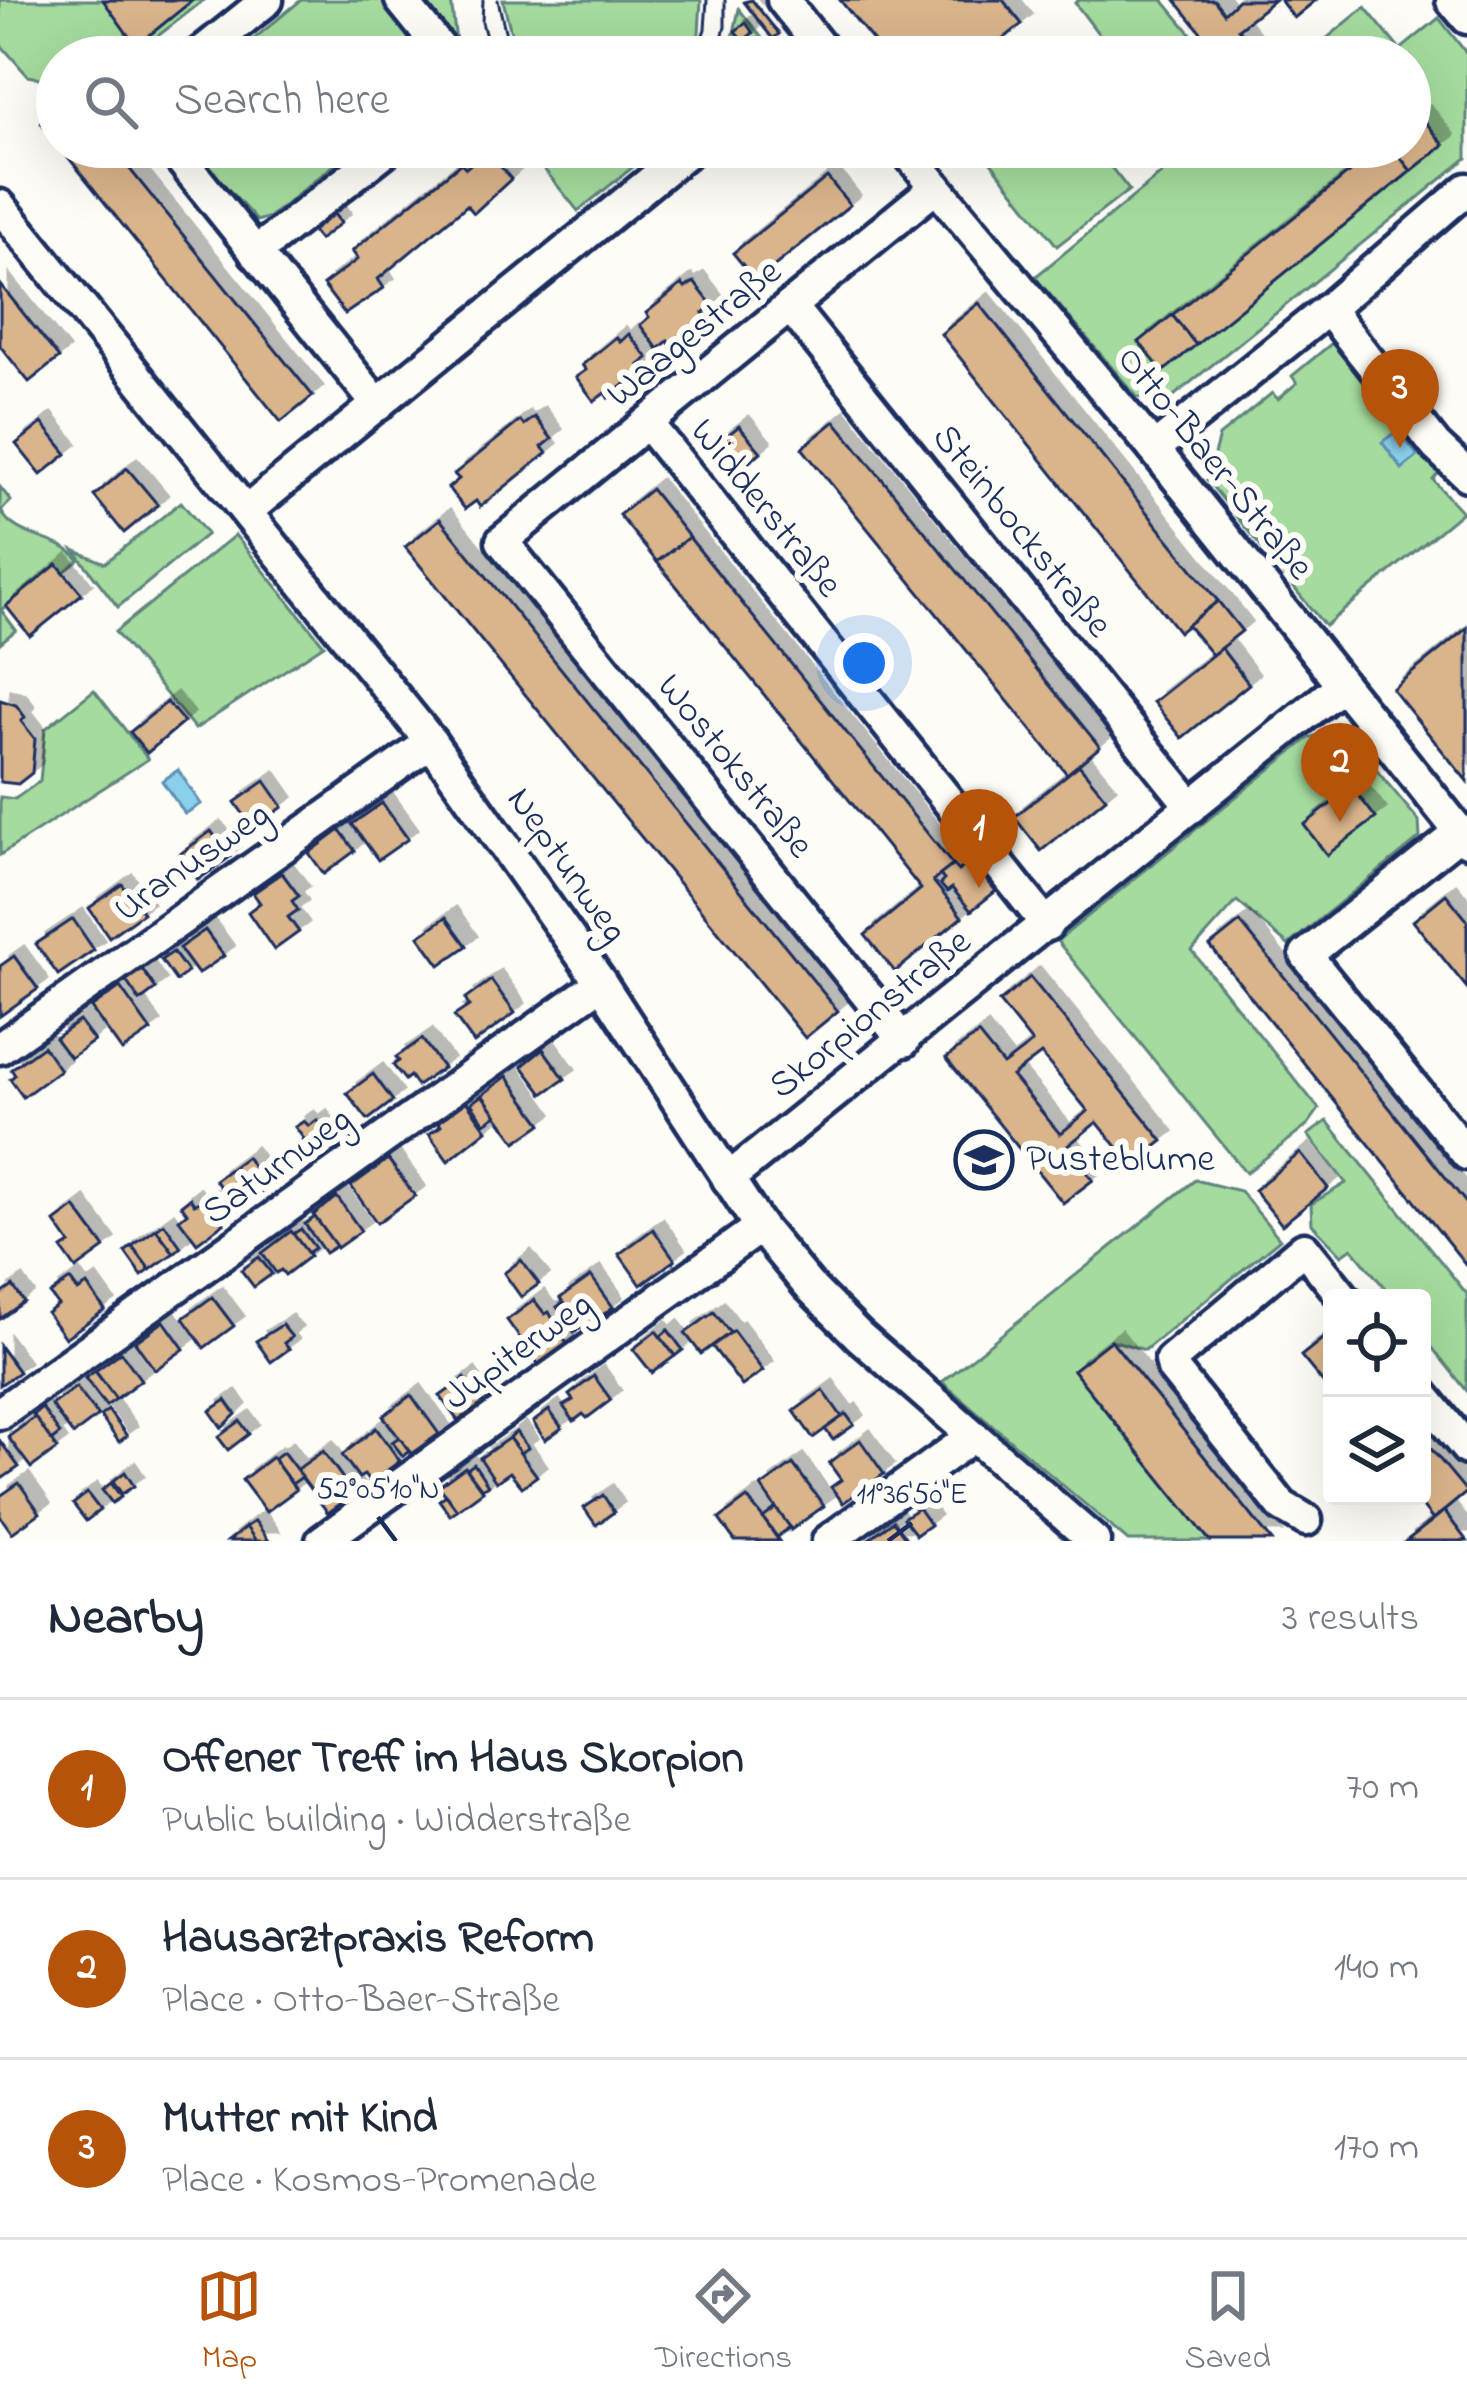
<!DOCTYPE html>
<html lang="en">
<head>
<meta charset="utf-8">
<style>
  :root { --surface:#fff; --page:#f6f6f7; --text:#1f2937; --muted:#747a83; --line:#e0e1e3; --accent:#b45309 }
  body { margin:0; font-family:"Indie Flower",sans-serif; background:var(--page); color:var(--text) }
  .controls { position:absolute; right:36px; bottom:36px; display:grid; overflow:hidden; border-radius:12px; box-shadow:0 12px 48px #0002 }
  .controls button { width:108px; height:108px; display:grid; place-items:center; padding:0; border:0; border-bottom:3px solid var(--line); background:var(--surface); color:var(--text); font:60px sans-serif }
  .you { position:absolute; left:864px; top:663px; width:42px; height:42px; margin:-30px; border:9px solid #fff; border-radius:50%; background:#1a73e8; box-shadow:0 0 0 18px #1a73e833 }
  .badge { display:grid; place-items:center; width:78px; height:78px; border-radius:50%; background:var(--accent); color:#fff; font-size:39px; font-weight:700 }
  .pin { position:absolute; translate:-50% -99px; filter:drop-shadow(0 3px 6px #0008) }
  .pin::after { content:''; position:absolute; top:63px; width:42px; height:36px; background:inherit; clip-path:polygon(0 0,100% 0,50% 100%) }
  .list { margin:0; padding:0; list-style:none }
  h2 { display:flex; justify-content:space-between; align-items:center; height:156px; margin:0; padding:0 48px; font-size:51px }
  h2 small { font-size:39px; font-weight:400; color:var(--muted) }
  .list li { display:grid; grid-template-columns:78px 1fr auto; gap:36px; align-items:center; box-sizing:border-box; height:180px; padding:0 48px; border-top:3px solid var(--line) }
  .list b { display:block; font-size:45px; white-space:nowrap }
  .list p { margin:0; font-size:39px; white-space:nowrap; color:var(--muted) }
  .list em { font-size:39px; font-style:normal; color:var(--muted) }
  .icon { flex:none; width:66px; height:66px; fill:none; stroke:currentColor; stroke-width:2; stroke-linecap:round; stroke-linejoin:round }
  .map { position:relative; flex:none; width:1467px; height:1541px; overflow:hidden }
  .search { position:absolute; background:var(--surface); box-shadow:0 12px 48px #0002; left:36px; right:36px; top:36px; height:132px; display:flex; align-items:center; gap:30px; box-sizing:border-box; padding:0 42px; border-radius:66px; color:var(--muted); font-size:45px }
  .sheet { height:696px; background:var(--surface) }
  nav { display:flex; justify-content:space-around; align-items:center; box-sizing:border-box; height:168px; border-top:3px solid var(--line); background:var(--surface); font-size:33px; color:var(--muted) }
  nav a { display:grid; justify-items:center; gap:6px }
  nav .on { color:var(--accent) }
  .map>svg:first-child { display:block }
  .green { fill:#a5db9e; stroke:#60857e; stroke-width:3 }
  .water { fill:#8ad0eb; stroke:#5e90b3; stroke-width:3 }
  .building { fill:#dab48b; stroke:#1b2f5e; stroke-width:3; fill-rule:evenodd; filter:url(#shadow) }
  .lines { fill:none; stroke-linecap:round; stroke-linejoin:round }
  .minor-casing { stroke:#1b2f5e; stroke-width:39 }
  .minor { stroke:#fdfcf7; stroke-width:30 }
  .tram { stroke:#1b2f5e; stroke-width:3 }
  .ticks { fill:none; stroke:#1b2f5e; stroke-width:4.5 }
  .labels { text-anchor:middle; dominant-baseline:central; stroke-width:12; stroke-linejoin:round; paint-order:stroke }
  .street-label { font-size:39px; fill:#1b2f5e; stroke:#fdfcf7 }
  .poi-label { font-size:39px; fill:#1b2f5e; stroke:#fdfcf7; text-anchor:start }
  .ticks-label { font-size:30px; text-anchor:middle; fill:#1b2f5e; stroke:#fdfcf7; stroke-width:12; stroke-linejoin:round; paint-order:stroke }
</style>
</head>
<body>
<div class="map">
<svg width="1467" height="1541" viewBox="0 0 1467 1541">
  <defs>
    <filter id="shadow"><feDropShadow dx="10" dy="-10" stdDeviation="0" flood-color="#0004"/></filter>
  </defs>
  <rect width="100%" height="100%" fill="#fdfcf7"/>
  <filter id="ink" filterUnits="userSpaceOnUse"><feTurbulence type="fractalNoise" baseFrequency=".00833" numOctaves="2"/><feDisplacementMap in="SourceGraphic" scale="24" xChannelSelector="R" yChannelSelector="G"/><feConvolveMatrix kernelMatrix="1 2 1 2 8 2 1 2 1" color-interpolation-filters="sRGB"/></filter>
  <g filter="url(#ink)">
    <g class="green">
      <path d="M0,0h204l-73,57h-74v24l-29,-5 -28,-32z"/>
      <path d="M301,0h92l46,57h-207z"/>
      <path d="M409,0h42l7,57z"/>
      <path d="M503,0h198l-2,33 -9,24h-173z"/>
      <path d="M1079,0h84l39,47 -13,10h-73l-41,-54z"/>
      <path d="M1365,7l35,43 39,-32 28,36v104l-298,242 -32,-3 -102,-120 159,-130h187l-241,195 23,29 281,-226 -34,-22v-66h-106z"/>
      <path d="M739,9l26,33 3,15 -8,-9 -12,9h-19z"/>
      <path d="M190,147h166l-86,70 -13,4z"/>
      <path d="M526,147h132l-80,64z"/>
      <path d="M979,147h116l34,43 -72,56z"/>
      <path d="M1337,339l104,131 -8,10 29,32 -137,114 -118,-146 12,-44 53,-43 6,6 19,-16 -5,-7z"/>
      <path d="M0,487l11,14 -10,10c15,29 59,24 78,49l-15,12 -7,-8 -56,46 15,20 -16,13z"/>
      <path d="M181,502l26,32 -89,73 -44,-57 31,13z"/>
      <path d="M235,535l89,110 -129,84 -80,-97z"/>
      <path d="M94,690l54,69 -148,96v-58l15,2 25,-18 5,-52z"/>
      <path d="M1329,731l19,5 71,85 1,17 -132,107 -51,-44 -45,50 127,158 -12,17 -61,47 -189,-232 252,-203z"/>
      <path d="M1327,1121l140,173v97l-45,-56v-37h-29l-41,-50 -10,7 -30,-31 -1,-20 35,-21 -38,-48z"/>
      <path d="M1195,1180l45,11 40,48 -135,111 -34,-10 -38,30 137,171h-82l-186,-159z"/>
    </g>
    <g class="water">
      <path d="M1398,430l20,26 -16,13 -20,-27z"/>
      <path d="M178,770l23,34 -16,10 -23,-33z"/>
    </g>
    <g class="building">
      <path d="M103,0h90l-57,46z"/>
      <path d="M752,0l27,34 -6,5 -29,-37z"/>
      <path d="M840,0h163l19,24 -41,33h-95z"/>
      <path d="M1175,0h39l10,13 14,-13h36l-36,29 17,21 -9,7h-25z"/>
      <path d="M1280,0h36l-22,18z"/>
      <path d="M746,23l7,10 -10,8 -8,-10z"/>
      <path d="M57,110v33l-16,-20z"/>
      <path d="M1420,115l24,30 -33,26 -19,-24h18v-24z"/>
      <path d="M60,147h52l201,249 -32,26z"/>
      <path d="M1381,147h11l19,24 -215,174 -24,-30z"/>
      <path d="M487,150l24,29 -37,34 -7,-8 -89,74 6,9 -39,26 -22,-29 35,-26 -6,-8 109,-88 5,5z"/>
      <path d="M827,177l23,28 -94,76 -23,-28z"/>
      <path d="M330,209l11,14 -22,17 -11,-14z"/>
      <path d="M694,282l18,23 -9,8 5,6 -36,28 -4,-6 -10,8 -18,-24 9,-8 -3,-4 36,-29 3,4z"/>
      <path d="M0,284l59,74 -30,24 -29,-36z"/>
      <path d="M979,303l239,298 -39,31 -238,-298z"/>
      <path d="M1172,315l24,30 -33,27 -24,-30z"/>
      <path d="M629,334l19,24 -9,7 4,5 -35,28 -3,-5 -11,8 -18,-24 10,-7 -4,-5 34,-28 4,5z"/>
      <path d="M535,417l17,22 -10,8 5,6 -67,54 -4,-6 -11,8 -17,-21 11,-9 -5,-5 66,-53 4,4z"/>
      <path d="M835,421l265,326 -33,27 -265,-326z"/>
      <path d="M42,423l25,31 -26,21 -25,-31z"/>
      <path d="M739,426l22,26 -19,16 -22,-27z"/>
      <path d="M127,468l31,37 -34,28 -30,-37z"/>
      <path d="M651,489l38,48 -32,25 -38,-47z"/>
      <path d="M440,519l398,492 -33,27 -400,-491z"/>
      <path d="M689,537l264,328 -20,16 29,36 -67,55 -30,-37 56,-46 -264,-327z"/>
      <path d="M57,564l25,30 -52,42 -24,-30z"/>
      <path d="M1218,601l24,30 -30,24 -25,-30z"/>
      <path d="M1467,628v153l-75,-92z"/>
      <path d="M1221,648l28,36 -67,54 -29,-36z"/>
      <path d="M0,700l16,5 9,12 -4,4 14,18 -3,34 -14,11 -18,-2z"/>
      <path d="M167,702l17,20 -37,31 -17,-21z"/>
      <path d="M1079,765l27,33 -65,53 -27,-34z"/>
      <path d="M265,781l18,26 -30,21 -18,-26z"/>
      <path d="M1352,787l24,31 -49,37 -23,-30z"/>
      <path d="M382,803l26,36 -30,21 -26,-36z"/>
      <path d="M340,830l15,21 -31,23 -15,-21z"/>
      <path d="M211,831l19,26 -32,23 -18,-26z"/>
      <path d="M971,861l25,30 -25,20 -19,-23 -5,4 -7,-8 4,-4 -4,-5 13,-10 5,6z"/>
      <path d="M282,873l17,23 -7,5 6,9 -10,7 11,15 -25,18 -26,-38 12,-9 -7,-10z"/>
      <path d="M122,884l21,29 -34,24 -20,-29z"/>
      <path d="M1446,894l21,26v68l-54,-67z"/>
      <path d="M446,917l21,29 -27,19 -21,-29z"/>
      <path d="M73,919l21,31 -36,25 -22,-31z"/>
      <path d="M1240,922l227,282v62l-257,-320z"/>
      <path d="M205,930l19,26 -26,18 -19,-26z"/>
      <path d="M173,952l15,20 -12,9 -15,-21z"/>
      <path d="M14,956l24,33 -38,27v-50z"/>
      <path d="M138,963l18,26 -16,12 -18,-26z"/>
      <path d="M1030,977l133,164 -31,24 -35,-43 -31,25 27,33 -30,23 -117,-145 32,-24 25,31 29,-22 -33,-41zM1041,1054l47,57 -28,23 -48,-58z"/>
      <path d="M491,980l24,33 -41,30 -20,-27 15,-10 -4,-7z"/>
      <path d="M120,987l31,44 -29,20 -31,-43z"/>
      <path d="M79,1021l15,20 -24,17 -15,-20z"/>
      <path d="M422,1039l21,29 -26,18 -7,-10 -5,4 -12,-15 6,-4 -3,-4z"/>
      <path d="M43,1046l17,24 -37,27 -13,-18 5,-4 -4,-6z"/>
      <path d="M543,1049l22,30 -22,15 -21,-28z"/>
      <path d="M373,1074l20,27 -25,19 -21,-27z"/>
      <path d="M507,1076l35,48 -26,18 -34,-47z"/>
      <path d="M482,1095l15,20 -12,8 -14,-20z"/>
      <path d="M466,1101l21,29 -39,31 -19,-27 12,-8 -3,-4z"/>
      <path d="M317,1120l14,20 -17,13 -19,-26 9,-6 5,5z"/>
      <path d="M304,1139l10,14 -9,6 -10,-13z"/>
      <path d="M1300,1153l28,35 -46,37 -28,-35z"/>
      <path d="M246,1157l22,30 -31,23 -22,-30z"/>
      <path d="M388,1159l27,37 -38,27 -26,-37z"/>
      <path d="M337,1197l24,34 -24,17 -24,-33z"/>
      <path d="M190,1198l4,6 13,-4 17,23 -27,20 -18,-24 8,-6 -6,-8z"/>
      <path d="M75,1207l30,41 -29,21 -14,-20 8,-5 -15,-22z"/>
      <path d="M315,1217l21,29 -11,7 -20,-29z"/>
      <path d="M164,1223l17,24 -7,6 -18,-24z"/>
      <path d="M156,1229l18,24 -24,17 -18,-24z"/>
      <path d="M301,1229l14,19 -8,5 -14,-19z"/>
      <path d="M653,1229l22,31 -34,25 -22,-31z"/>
      <path d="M291,1231l19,25 -25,19 -4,-5 -5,3 -14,-20z"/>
      <path d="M132,1246l18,24 -8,6 -17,-24z"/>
      <path d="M259,1257l13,17 -18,13 -13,-17z"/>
      <path d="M521,1260l18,24 -18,13 -17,-24z"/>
      <path d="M591,1276l22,31 -30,23 -23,-32z"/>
      <path d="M70,1280l8,11 9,-6 18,25 -40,28 -18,-25 11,-8 -8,-11z"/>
      <path d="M13,1286l11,16 -24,17v-24z"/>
      <path d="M212,1297l22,29 -30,22 -21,-30z"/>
      <path d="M534,1300l11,14 4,-2 18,32 -28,21 -32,-45z"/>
      <path d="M563,1303l18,24 -7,5 -17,-25z"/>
      <path d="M714,1312l16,21 -29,21 -16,-21z"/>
      <path d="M164,1321l20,28 -29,21 -20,-28z"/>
      <path d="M282,1325l10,12 -8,6 5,6 -18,13 -15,-21z"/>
      <path d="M668,1330l15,20 -8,6 -15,-19z"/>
      <path d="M656,1331l19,25 -23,17 -19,-24z"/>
      <path d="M733,1331l30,40 -21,15 -30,-40z"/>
      <path d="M1332,1331v63l-31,-38z"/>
      <path d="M1111,1340l17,21 144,180h-62l-137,-171z"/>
      <path d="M0,1346l19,26 -19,13z"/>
      <path d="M121,1352l20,28 -25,19 -21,-28z"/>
      <path d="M95,1371l21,28 -10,7 -21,-28z"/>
      <path d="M594,1376l17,24 -24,18 -4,-4 -9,7 -11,-15 10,-6 -4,-5z"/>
      <path d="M465,1378l18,26 -25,17 -18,-25z"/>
      <path d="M76,1387l22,29 -25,19 -22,-30z"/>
      <path d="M823,1390l19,27 -29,21 -19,-27z"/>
      <path d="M411,1395l28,39 -28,20 -28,-38z"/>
      <path d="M226,1400l10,14 -14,14 -12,-17z"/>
      <path d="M42,1408l18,26 -9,7 -18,-26z"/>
      <path d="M108,1410l19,26 -8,6 -19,-26z"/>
      <path d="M549,1410l13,18 -17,12 -12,-18z"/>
      <path d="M846,1414l8,11 -21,15 -8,-11z"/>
      <path d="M35,1417l22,32 -26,19 -23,-31z"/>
      <path d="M240,1421l9,13 -21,16 -10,-13z"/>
      <path d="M376,1428l24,33 -30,22 -6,-8 -5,3 -17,-23z"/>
      <path d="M516,1432l12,16 -8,5 -11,-15z"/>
      <path d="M399,1437l10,14 -6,5 -11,-14z"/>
      <path d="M509,1438l28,38 -15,11 -12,-15 -14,10 -16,-24z"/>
      <path d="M1422,1438l45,54 -34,28 -19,-24h8z"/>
      <path d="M860,1440l24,34 -41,29 -12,-16 10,-7 -12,-17z"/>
      <path d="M0,1441l19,26 -16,11 -3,-3z"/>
      <path d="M323,1451l31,43 -26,19 -32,-43z"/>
      <path d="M283,1452l19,25 -10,7 -19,-25z"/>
      <path d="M272,1457l24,33 -30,22 -24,-32z"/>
      <path d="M474,1464l14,21 -7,4 -14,-20z"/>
      <path d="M793,1464l31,42 -33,24 -30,-43z"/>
      <path d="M465,1467l18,24 -26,19 -18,-24z"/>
      <path d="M125,1472l9,14 -12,8 -9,-13z"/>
      <path d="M19,1483l21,30 -28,20 -12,-17v-20z"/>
      <path d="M111,1483l10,14 -9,6 -10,-13z"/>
      <path d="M87,1493l13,17 -14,11 -13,-17z"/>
      <path d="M446,1495l11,15 -7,5 -11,-15z"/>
      <path d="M603,1495l11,17 -18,13 -12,-17z"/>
      <path d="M747,1498l16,20 16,23h-44l-16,-22z"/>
      <path d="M776,1508l14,19 -13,10 -14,-19z"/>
      <path d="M918,1508l12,17 -14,10 -13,-17z"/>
      <path d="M1444,1511l23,30h-61l27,-21z"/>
      <path d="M255,1521l14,20h-13l-10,-14z"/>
      <path d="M893,1521l15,20h-42z"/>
      <path d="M246,1527l10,14h-28z"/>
    </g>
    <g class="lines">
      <defs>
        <g id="minor">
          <path d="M401,0l46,57"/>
          <path d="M783,0l45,57"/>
          <path d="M1452,0l15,18"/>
          <path d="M196,57l71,-57"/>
          <path d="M171,147l207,258"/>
          <path d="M903,147l251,302 313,392"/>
          <path d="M0,206l431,536 170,241 159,244 48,58 51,51 235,205"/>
          <path d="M255,253l135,-106"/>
          <path d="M790,306l402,501"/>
          <path d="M1328,309l108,137 31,29"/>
          <path d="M647,423l400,502"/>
          <path d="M1154,449l174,-140 139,-120"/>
          <path d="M248,510l445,-363"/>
          <path d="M1460,833l-154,122 161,199"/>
          <path d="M904,1041l-402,-500 434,-354"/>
          <path d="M0,1048l431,-306"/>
          <path d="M728,1179l614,-494"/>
          <path d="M1422,1394l45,55"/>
          <path d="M0,1413l601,-430"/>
          <path d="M1306,1520l-24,-14 -109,-137 -2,-9 133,-112 40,50"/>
          <path d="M322,1541l438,-314"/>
          <path d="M828,1541l144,-104"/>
        </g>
      </defs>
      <use href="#minor" class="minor-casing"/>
      <use href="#minor" class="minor"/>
      <g class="tram">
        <path d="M483,0l-1,22 9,35"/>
        <path d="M498,0l13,57"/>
        <path d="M695,57l10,-28 2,-29"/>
        <path d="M717,57l8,-30v-27"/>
      </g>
    </g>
  </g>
  <path class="ticks" d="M378,1517l18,24M888,1541l24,-18"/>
  <defs>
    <symbol id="school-ring" viewBox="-11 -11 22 22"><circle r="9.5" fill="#fdfcf7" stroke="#1b2f5e" stroke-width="1.5"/><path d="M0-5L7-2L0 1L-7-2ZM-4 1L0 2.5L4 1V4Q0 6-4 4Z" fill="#1b2f5e"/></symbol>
  </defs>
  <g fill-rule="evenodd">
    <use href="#school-ring" x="951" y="1127" width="66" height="66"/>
  </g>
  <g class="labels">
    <g class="street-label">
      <text transform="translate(695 334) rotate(-39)">Waagestraße</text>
      <text transform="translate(1214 464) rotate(51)">Otto-Baer-Straße</text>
      <text transform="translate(765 509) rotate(51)">Widderstraße</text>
      <text transform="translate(1021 532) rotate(51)">Steinbockstraße</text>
      <text transform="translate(734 767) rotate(51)">Wostokstraße</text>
      <text transform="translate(193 863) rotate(-35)">Uranusweg</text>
      <text transform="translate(566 866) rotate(55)">Neptunweg</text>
      <text transform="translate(871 1015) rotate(-39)">Skorpionstraße</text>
      <text transform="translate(278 1167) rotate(-36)">Saturnweg</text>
      <text transform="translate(519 1352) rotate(-36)">Jupiterweg</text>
    </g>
    <g class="poi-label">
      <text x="1026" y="1160">Pusteblume</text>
    </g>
  </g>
  <g class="ticks-label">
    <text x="378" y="1498">52°05'10"N</text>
    <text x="912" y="1503">11°36'50"E</text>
  </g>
</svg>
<div class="controls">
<button><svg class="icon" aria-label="locate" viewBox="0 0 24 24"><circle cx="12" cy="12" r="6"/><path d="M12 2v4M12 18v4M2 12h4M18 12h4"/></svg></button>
<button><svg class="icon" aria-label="layers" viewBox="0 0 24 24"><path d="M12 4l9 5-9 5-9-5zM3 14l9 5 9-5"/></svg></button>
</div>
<div class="you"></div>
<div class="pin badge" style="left:979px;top:888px">1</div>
<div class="pin badge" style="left:1340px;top:822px">2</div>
<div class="pin badge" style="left:1400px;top:448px">3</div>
<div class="search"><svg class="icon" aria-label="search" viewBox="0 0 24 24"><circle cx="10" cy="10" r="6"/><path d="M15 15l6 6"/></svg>Search here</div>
</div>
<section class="sheet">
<h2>Nearby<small>3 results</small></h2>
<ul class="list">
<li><span class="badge">1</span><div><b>Offener Treff im Haus Skorpion</b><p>Public building · Widderstraße</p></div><em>70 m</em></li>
<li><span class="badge">2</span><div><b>Hausarztpraxis Reform</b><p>Place · Otto-Baer-Straße</p></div><em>140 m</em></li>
<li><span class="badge">3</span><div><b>Mutter mit Kind</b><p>Place · Kosmos-Promenade</p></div><em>170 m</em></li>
</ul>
</section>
<nav>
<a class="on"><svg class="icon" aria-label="map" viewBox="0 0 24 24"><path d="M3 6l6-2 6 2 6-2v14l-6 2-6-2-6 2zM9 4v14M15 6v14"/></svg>Map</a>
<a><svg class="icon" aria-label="directions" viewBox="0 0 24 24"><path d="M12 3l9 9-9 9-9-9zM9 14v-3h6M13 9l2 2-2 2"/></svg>Directions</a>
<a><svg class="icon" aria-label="saved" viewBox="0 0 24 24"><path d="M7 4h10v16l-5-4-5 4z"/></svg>Saved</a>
</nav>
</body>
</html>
